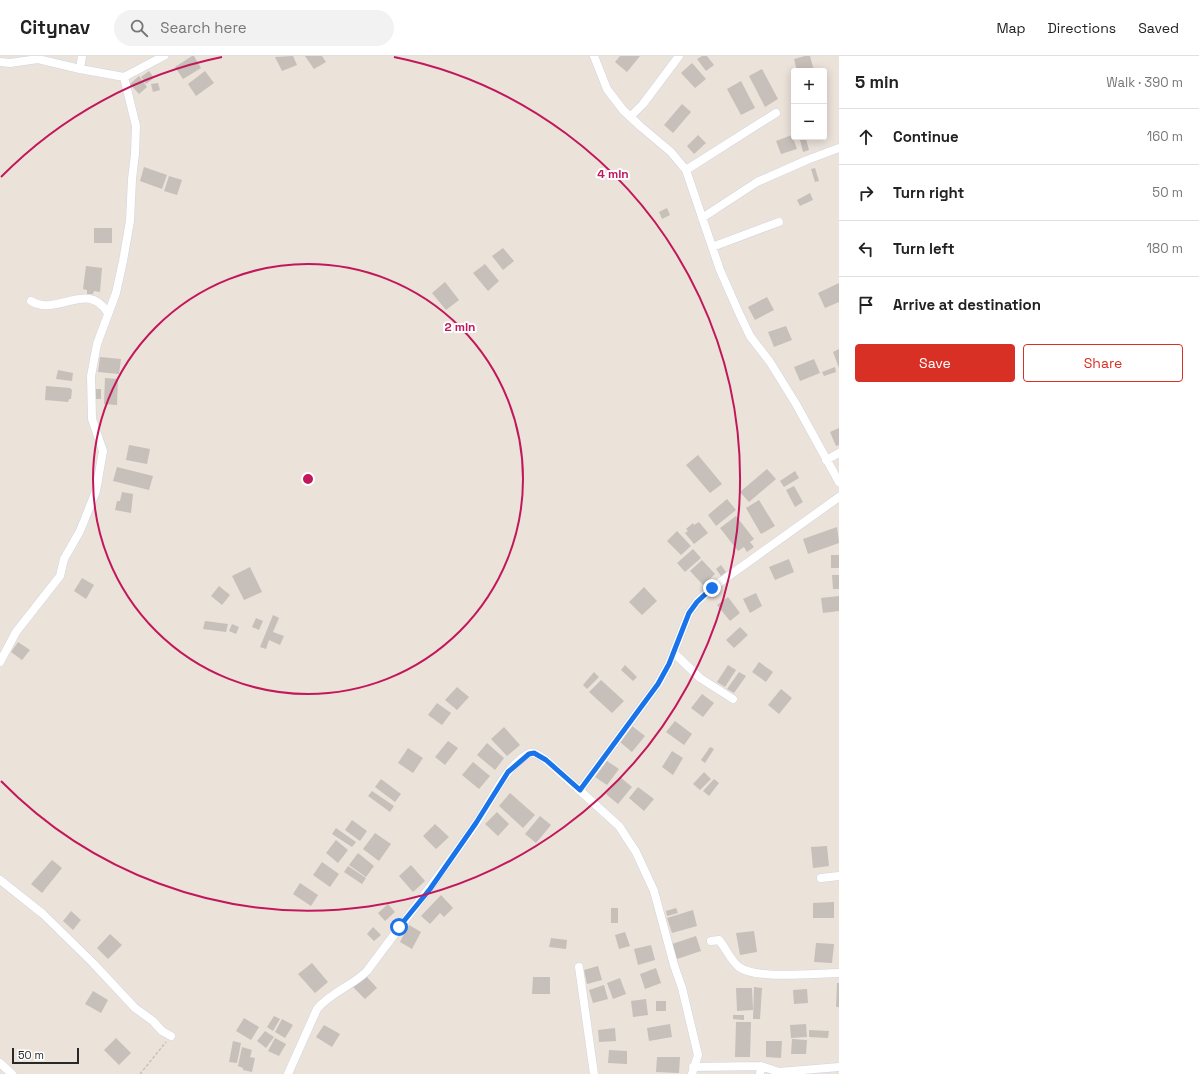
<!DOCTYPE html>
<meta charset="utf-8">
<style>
:root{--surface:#fff;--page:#f2f2f2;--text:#222;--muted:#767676;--line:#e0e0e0;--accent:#d93025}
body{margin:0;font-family:"Space Grotesk",sans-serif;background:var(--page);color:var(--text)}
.controls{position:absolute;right:12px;top:12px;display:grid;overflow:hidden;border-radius:4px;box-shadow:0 2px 10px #0003}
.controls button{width:36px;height:36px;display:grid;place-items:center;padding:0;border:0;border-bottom:1px solid var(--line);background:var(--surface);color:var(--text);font:20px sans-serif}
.scale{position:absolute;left:12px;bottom:10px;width:67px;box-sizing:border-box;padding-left:4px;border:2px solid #282828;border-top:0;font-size:11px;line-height:14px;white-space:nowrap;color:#282828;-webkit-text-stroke:3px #fff;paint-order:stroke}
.stop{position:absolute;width:12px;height:12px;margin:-9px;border:3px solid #1a73e8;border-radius:50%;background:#fff}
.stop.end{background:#1a73e8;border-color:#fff;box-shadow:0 1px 4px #0008}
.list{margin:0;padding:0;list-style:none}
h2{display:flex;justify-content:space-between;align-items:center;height:52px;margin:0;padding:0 16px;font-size:17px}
h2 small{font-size:13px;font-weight:400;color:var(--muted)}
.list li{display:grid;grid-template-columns:26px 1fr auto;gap:12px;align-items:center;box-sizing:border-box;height:56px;padding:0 16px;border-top:1px solid var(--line)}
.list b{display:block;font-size:15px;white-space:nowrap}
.list em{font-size:13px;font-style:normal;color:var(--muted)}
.actions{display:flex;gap:8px;padding:12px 16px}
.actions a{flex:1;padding:9px 0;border:1px solid var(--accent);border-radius:4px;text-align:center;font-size:14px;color:var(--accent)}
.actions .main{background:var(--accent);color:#fff}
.icon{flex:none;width:22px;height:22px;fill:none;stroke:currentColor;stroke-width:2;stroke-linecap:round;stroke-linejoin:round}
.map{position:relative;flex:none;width:839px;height:1018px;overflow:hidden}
header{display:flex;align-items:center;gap:24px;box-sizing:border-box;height:56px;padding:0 20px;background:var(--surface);border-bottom:1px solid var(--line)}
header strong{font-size:19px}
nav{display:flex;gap:22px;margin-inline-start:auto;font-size:14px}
.search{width:280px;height:36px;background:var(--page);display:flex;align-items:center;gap:10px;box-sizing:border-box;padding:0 14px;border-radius:22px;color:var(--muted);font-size:15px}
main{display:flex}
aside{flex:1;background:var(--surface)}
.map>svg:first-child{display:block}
</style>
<header>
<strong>Citynav</strong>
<div class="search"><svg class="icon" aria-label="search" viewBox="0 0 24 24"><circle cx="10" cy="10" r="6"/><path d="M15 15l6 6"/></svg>Search here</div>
<nav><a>Map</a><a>Directions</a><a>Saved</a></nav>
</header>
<main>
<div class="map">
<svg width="839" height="1018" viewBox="0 0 839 1018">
<rect width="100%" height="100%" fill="#ebe2da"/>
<path fill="#c6bfba" d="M 192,0 L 194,0 L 201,12 L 183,23 L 175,11 Z
M 293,0 L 297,9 L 282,15 L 275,1 Z
M 305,0 L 322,0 L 326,6 L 314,13 Z
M 620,0 L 640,0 L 627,16 L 615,6 Z
M 702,0 L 707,0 L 714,9 L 706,15 L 697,3 Z
M 805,0 L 810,0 L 814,15 L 797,15 L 794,3 Z
M 692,7 L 706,23 L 695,32 L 681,17 Z
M 762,13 L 778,43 L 765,51 L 749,20 Z
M 149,15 L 154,22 L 146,28 L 141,21 Z
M 205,15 L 214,27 L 196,40 L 188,28 Z
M 139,20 L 147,31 L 139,38 L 130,28 Z
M 741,25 L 755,52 L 741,59 L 727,33 Z
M 158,27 L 160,34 L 153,36 L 151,28 Z
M 682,48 L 691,56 L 673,77 L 664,69 Z
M 698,79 L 706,87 L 694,98 L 687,90 Z
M 792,79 L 797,93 L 781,98 L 776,85 Z
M 806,83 L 809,94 L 803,96 L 800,84 Z
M 144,111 L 167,119 L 162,133 L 140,125 Z
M 815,112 L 819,125 L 815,126 L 811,113 Z
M 169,120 L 182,124 L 177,139 L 164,135 Z
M 810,137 L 813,144 L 800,150 L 797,144 Z
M 667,152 L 670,159 L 662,163 L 659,156 Z
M 94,172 L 112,172 L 112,187 L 94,187 Z
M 503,192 L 514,205 L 503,214 L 492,200 Z
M 485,208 L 499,225 L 488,235 L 473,217 Z
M 86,210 L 102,212 L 100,236 L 94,235 L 93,238 L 87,238 L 87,234 L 83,233 Z
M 445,226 L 459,244 L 446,254 L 432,237 Z
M 839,227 L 839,246 L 825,252 L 818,237 Z
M 767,241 L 774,254 L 755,264 L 748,251 Z
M 786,270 L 792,284 L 774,291 L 768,276 Z
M 839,293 L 839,312 L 833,296 Z
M 100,301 L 121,303 L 119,318 L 98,316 Z
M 814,303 L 820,317 L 800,325 L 794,311 Z
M 835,311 L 836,316 L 824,320 L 822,316 Z
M 58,314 L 73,317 L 72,325 L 56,323 Z
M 105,322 L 118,323 L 117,349 L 104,348 Z
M 46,330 L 70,332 L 72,334 L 71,343 L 69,343 L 68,346 L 45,344 Z
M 94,333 L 101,333 L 101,343 L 94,343 Z
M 839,372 L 839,389 L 836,390 L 830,376 Z
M 129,389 L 150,393 L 147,408 L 126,404 Z
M 698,399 L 722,428 L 710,437 L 686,409 Z
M 117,411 L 153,420 L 149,434 L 113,425 Z
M 767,413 L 776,423 L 749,446 L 740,436 Z
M 795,415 L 799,422 L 784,431 L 780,425 Z
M 794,430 L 803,446 L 795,451 L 786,434 Z
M 122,436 L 133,438 L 131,457 L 115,454 L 117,445 L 120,445 Z
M 727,443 L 736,454 L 716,470 L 708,459 Z
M 759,444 L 775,470 L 761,478 L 746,452 Z
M 736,460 L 754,483 L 750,486 L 754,491 L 747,496 L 744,491 L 738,495 L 720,472 Z
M 699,466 L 708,477 L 694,488 L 685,477 L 688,475 L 686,473 L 693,467 L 694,469 Z
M 837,471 L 839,487 L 808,498 L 803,483 Z
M 677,475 L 691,490 L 681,499 L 667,485 Z
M 693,493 L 701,502 L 685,516 L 677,507 Z
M 831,499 L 839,499 L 839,512 L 831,512 Z
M 789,503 L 794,516 L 775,524 L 769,511 Z
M 702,504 L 715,518 L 703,529 L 690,515 Z
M 721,509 L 726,516 L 721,520 L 716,513 Z
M 250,511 L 262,536 L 244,544 L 232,520 Z
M 832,519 L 839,519 L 839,533 L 833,533 Z
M 82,522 L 94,529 L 86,543 L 74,535 Z
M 219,530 L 230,539 L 222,549 L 211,540 Z
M 644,531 L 657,545 L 642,559 L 629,546 Z
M 756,537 L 762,550 L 750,557 L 743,543 Z
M 839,540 L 839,555 L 823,557 L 821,542 Z
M 728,541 L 740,557 L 730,565 L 717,549 Z
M 273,559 L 279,562 L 273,576 L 284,580 L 280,589 L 269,584 L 266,593 L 260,591 Z
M 256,562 L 263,565 L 259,574 L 252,571 Z
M 205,565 L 228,568 L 226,576 L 203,573 Z
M 232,568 L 239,571 L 236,578 L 229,575 Z
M 740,571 L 748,579 L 734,592 L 726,584 Z
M 18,586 L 30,594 L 22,604 L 11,596 Z
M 759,606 L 773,616 L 766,626 L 752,616 Z
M 625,609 L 637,621 L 633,625 L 621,614 Z
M 728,609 L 736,614 L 725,631 L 717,626 Z
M 594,616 L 599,621 L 587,633 L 583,629 Z
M 739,616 L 746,620 L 734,637 L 727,633 Z
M 601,624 L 624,645 L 612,657 L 589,636 Z
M 457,631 L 469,641 L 457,654 L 445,644 Z
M 781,633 L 792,642 L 779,658 L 768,649 Z
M 702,638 L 714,647 L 703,661 L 691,652 Z
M 437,647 L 451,657 L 442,669 L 428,659 Z
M 675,665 L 692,678 L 684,689 L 666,676 Z
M 632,670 L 645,680 L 632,696 L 620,686 Z
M 504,671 L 520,689 L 507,700 L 491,683 Z
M 448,685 L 458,692 L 445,709 L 435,701 Z
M 487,687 L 504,702 L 495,714 L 477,699 Z
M 710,691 L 714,693 L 705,707 L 701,704 Z
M 408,692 L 423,702 L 413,717 L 398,707 Z
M 672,695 L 683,702 L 673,719 L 662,711 Z
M 607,705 L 619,713 L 607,729 L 595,721 Z
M 473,706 L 490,720 L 479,733 L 462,719 Z
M 704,716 L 711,723 L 700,734 L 693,728 Z
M 620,721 L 632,731 L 618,748 L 606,738 Z
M 381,723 L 401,738 L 395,746 L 375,731 Z
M 714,723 L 719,727 L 709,740 L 703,735 Z
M 638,731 L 654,743 L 644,755 L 629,742 Z
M 372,735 L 394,750 L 390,756 L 368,740 Z
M 510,737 L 535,759 L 523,772 L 499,750 Z
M 497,756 L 509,768 L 498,780 L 485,768 Z
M 540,760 L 551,769 L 536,787 L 525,778 Z
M 352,764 L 367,775 L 360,785 L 345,774 Z
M 435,768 L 449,781 L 436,793 L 423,780 Z
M 336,772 L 356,786 L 352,791 L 332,778 Z
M 375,777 L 391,788 L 379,805 L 363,793 Z
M 336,784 L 348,794 L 338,807 L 326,797 Z
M 827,790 L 829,810 L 813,812 L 811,791 Z
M 358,797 L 374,810 L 366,821 L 349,809 Z
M 52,804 L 62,812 L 42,837 L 31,828 Z
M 322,806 L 339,818 L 330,831 L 313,819 Z
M 411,809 L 425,825 L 413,836 L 399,820 Z
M 348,810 L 366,822 L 362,828 L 344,816 Z
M 300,827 L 318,839 L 311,850 L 293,838 Z
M 441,839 L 453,852 L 444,861 L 440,857 L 430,868 L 421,860 Z
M 834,846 L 834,862 L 813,862 L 813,847 Z
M 388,848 L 395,856 L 385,865 L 378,857 Z
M 611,852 L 618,852 L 618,867 L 611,867 Z
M 676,852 L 678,857 L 667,860 L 666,855 Z
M 693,854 L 697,870 L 672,877 L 667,862 Z
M 71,855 L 81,864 L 73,874 L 63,865 Z
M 409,869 L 421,876 L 412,893 L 400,886 Z
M 373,871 L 381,879 L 374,885 L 367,878 Z
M 754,875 L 757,896 L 740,899 L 736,877 Z
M 625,876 L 630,890 L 619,893 L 615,879 Z
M 110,878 L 122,889 L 108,903 L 97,892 Z
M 696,880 L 701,895 L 677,903 L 672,888 Z
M 551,882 L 567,884 L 566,893 L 549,891 Z
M 816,887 L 834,888 L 832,907 L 814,906 Z
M 651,889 L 655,904 L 638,909 L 634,893 Z
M 312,907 L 328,926 L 315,937 L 298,918 Z
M 598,910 L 602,924 L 587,928 L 584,914 Z
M 656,912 L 661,927 L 645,933 L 640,918 Z
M 366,920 L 377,932 L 365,943 L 353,931 Z
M 533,921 L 550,921 L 550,938 L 532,938 Z
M 620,922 L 626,938 L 613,943 L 607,927 Z
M 837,927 L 839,927 L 839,951 L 836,951 Z
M 604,929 L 608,943 L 593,947 L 589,934 Z
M 754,931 L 762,932 L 760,963 L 753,963 Z
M 736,932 L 752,932 L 753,954 L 737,955 Z
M 807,933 L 808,947 L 794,948 L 793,934 Z
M 93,935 L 108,944 L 101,957 L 85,948 Z
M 646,943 L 648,959 L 633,961 L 631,945 Z
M 656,945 L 666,945 L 666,955 L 656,955 Z
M 733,959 L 744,959 L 744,964 L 733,963 Z
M 274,960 L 280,963 L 273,975 L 267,971 Z
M 244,962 L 259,971 L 251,984 L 236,975 Z
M 282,963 L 293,969 L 285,982 L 275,976 Z
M 736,966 L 751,966 L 750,1001 L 735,1001 Z
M 670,968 L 672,981 L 649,985 L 647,972 Z
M 806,968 L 807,981 L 791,982 L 790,969 Z
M 324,969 L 340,978 L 332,991 L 316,981 Z
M 615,972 L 616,985 L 599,986 L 598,974 Z
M 809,974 L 829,975 L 828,982 L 809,981 Z
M 265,975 L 274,981 L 266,992 L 257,985 Z
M 116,982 L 131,997 L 119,1009 L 104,994 Z
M 275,982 L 286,988 L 279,1000 L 268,995 Z
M 792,983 L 807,984 L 806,998 L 791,998 Z
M 233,985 L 241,987 L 237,1007 L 229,1006 Z
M 766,985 L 782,985 L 781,1002 L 766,1001 Z
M 242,991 L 252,994 L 250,1001 L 255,1002 L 252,1016 L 243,1014 L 243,1012 L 238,1010 Z
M 609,994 L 627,995 L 627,1008 L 608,1007 Z
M 657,1001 L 680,1001 L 679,1017 L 656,1016 Z"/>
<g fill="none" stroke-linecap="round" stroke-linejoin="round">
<g stroke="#cfd5e1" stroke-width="9">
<path id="street" d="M 82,0 L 80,13 L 124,21
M 594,0 L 607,33 L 623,54 L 640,70 L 671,96 L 686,114 L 720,214 L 739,257 L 750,280 L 770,306 L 796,348 L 839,426
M 0,6 L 10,7 L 38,3 L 80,13
M 630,61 L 643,48 L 679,0
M 686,114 L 776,57
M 702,162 L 757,126 L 807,104 L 839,92
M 712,191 L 779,166
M 31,245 C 57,261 88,224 107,256
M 826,404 L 839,397
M 674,597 L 700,622 L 733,643
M 0,606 L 16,576 L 60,520 L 64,503 L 80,475 L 96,435 L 103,395 L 92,363 L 91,320 L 97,288 L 116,237 L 123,205 L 130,165 L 132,123 L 135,98 L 136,70 L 124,21 L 164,0
M 580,734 L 658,628 L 669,608 L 689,557 L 697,546 L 712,532 L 839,441
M 821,822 L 839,820
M 0,824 L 43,858 L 93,907 L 135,952 L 153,965 L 162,975 L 171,980
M 711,885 L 719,884 C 726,892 730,904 739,911 C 756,924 817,917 839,917
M 579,911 L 594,1018
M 0,1007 L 12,1018
M 693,1011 L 761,1010 L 779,1016 L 839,1011
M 288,1018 L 317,953 C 330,937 352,930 367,915 C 404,865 442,817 477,766 C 492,744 504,712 528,698 C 534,694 541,701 546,704 L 619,770 L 636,796 L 654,835 L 674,909 L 682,932 L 698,999 L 692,1018
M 760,1018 L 761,1010"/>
</g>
<path stroke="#c3c3c3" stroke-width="1.5" stroke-dasharray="3 2" stroke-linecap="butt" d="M 140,1018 L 166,986"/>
<use href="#street" stroke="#fff" stroke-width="8"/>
</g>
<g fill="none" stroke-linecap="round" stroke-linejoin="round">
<path stroke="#1a73e8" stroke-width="5" d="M 399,871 L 430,833 L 476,767 L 508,716 L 529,698 L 534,697 L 546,704 L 580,734 L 658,628 L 669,608 L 689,557 L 697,546 L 712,532"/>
</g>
<g fill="none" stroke="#c2185b" stroke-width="2">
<circle cx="308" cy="423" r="215"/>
<path d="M1 121A431 431 0 0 1 222 1M394 1A431 431 0 1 1 1 725"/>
</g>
<circle cx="308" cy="423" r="6" fill="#c2185b" stroke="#fff" stroke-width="2"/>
<g font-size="12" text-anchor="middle" font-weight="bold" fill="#c2185b" stroke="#fff" stroke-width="4" stroke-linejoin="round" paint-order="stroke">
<text x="613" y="122">4 min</text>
<text x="460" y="275">2 min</text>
</g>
</svg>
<div class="controls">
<button>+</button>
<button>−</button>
</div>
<div class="scale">50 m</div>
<div class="stop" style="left:399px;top:871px"></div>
<div class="stop end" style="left:712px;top:532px"></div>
</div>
<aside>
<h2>5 min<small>Walk · 390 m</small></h2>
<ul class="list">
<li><svg class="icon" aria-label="ahead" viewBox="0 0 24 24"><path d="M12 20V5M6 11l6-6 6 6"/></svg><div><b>Continue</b></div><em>160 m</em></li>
<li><svg class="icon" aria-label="right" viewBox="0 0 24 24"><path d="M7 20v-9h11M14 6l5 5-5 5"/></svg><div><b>Turn right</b></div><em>50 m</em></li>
<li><svg class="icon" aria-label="left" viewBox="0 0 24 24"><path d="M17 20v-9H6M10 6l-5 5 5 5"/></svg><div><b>Turn left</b></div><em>180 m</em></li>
<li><svg class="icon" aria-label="arrive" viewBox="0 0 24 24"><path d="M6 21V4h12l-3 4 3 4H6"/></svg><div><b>Arrive at destination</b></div></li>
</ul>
<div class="actions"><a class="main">Save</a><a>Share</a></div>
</aside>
</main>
